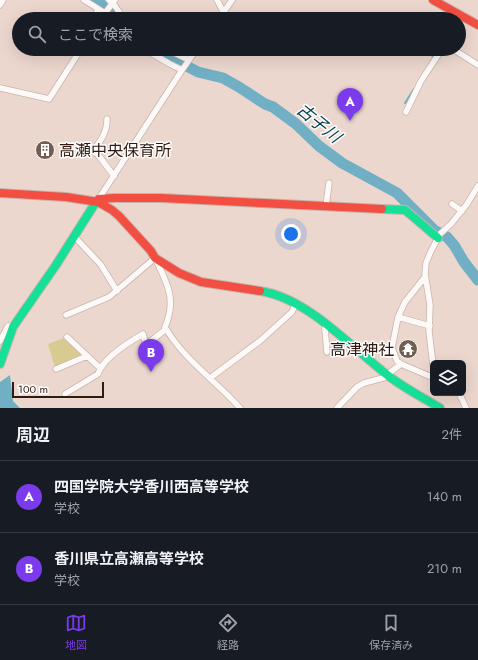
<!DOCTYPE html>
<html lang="ja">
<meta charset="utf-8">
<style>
:root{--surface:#171b24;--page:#242831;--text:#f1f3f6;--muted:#9ea1a6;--line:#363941;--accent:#7c3aed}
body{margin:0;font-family:Jost,"Noto Sans JP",sans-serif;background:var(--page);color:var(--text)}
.controls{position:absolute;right:12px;bottom:12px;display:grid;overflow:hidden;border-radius:6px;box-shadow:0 4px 16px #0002}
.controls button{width:36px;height:36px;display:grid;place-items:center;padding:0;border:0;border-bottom:1px solid var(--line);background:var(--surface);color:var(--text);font:20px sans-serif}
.scale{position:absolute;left:12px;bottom:10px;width:92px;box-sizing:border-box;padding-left:4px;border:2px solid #311b10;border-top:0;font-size:11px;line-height:14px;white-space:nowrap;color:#311b10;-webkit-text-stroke:3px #fdfdfd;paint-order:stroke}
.you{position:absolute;left:291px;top:234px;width:14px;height:14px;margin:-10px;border:3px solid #fff;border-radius:50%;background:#1a73e8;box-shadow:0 0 0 6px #1a73e833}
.badge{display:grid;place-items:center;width:26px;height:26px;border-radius:50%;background:var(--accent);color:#fff;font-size:13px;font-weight:700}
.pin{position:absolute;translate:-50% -33px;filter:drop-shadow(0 1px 2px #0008)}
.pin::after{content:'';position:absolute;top:21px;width:14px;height:12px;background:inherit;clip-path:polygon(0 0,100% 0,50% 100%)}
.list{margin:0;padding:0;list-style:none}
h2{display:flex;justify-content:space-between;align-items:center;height:52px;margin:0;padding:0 16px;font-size:17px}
h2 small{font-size:13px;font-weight:400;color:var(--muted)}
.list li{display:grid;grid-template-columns:26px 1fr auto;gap:12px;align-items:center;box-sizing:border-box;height:72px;padding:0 16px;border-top:1px solid var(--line)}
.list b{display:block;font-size:15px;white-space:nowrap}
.list p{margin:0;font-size:13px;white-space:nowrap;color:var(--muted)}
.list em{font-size:13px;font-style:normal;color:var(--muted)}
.icon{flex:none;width:22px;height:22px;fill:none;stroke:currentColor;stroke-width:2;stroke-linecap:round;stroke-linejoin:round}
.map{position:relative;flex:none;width:478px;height:408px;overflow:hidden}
.search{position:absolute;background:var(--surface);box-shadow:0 4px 16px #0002;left:12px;right:12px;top:12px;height:44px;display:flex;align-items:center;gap:10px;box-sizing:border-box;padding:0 14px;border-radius:22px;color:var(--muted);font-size:15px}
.sheet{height:196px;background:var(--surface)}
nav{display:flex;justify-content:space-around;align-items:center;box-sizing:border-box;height:56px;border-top:1px solid var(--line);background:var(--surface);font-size:11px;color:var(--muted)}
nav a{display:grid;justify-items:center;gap:2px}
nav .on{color:var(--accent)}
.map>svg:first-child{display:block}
</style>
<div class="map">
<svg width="478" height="408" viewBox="0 0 478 408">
<rect width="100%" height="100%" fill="#ecd7ce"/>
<path fill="#d8cb92" d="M 64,338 L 83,356 L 55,367 L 48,344 Z"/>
<path fill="#71afc5" d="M 10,375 L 13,401 L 20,408 L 0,408 L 0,382 Z"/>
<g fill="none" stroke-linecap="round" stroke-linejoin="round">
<path stroke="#71afc5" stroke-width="2" d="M 420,49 L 435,57
M 439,58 L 446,49
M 405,103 L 414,89"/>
<path stroke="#71afc5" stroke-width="11" d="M 95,0 L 114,14 L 118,19
M 154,49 L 198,72 L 223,78 L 239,87 L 265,104 L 273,107 L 296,124 L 319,146 L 342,163 L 397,193 L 434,230 L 447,237 L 454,245 L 464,262 L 478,280"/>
<g stroke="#c9b4ab" stroke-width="7">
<path id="street" d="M 84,0 L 105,13 L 110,19
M 109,0 L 115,6 L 124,19
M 217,0 L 224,13
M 0,5 L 3,0
M 105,13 L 115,0
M 94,19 L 98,9
M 219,19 L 232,0
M 144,49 L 170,64 L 182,70
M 166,49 L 189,60
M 453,49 L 478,65
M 0,88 L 49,99 L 81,49
M 406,112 L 421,81 L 442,49
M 107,119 C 107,133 101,140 93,151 L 99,156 L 114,176
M 98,200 L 182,70 L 197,49
M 452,204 L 462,211
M 326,206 L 329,183
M 74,236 L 101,265 L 117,291
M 66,315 L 109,297 L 155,258 C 167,283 177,299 165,327 C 183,359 216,381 240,408
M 398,317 L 430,326
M 326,325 L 325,329 L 327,352
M 67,337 L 100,368
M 0,341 L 8,326 L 13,327
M 401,364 L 397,361 L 392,348 L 398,317 L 405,302 L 425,277
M 433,365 L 429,331 L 430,305 L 425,274 L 426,263 L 431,251 L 440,234 L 451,224 L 467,204 L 478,186
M 56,369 L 87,356
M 210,378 L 261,340 L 292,312 L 296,303
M 459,393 L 466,408
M 65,394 L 98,374 C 103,358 129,342 143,334 L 146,345 L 166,329
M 337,408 L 357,387 L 364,383 L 383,378 L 401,364 L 429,376 L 433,375"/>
</g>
<g stroke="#c9b4ab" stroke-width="10">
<path id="fast" d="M 382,209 L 405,210 L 438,238
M 260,291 C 307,298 349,345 386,374 C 402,387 422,397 440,408
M 0,364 L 13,327 L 56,265 L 94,205"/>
</g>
<g stroke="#c9b4ab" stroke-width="10">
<path id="jam" d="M 433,0 L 478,25
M 0,193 L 66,197 L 98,202 L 112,210 L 119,216 L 151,251 L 155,258 L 179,273 L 201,282 L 260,291
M 99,199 L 114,198 L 161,198 L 382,209"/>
</g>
<use href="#street" stroke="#fcf9f8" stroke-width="5.5"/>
<use href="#fast" stroke="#16e098" stroke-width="8"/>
<use href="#jam" stroke="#f24e42" stroke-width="8"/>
</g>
<defs>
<g id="building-disc" transform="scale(1)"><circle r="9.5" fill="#725d52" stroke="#fdfdfd"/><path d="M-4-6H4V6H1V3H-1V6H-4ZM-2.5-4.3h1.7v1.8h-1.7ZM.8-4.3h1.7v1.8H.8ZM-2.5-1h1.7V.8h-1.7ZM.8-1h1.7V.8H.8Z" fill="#fff"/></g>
<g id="temple-disc" transform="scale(1)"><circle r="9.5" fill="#725d52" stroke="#fdfdfd"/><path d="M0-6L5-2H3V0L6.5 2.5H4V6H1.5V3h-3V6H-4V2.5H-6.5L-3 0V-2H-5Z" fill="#fff"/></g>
</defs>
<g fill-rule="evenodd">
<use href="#building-disc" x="45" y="150"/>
<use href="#temple-disc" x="408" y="349"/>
</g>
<g text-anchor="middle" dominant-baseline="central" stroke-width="3" stroke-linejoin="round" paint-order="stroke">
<g font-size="16" fill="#311b10" stroke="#fdfdfd" text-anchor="start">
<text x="59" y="150">高瀬中央保育所</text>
<text x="394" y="349" text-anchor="end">高津神社</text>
</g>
<g font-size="17" font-style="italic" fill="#003c4e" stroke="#fdfdfd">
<text transform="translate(319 123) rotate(39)">古子川</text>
</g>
</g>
</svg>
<div class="controls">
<button><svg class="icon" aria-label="layers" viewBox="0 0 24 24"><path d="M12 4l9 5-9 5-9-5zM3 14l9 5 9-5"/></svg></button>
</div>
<div class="scale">100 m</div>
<div class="you"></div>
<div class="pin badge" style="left:350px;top:121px">A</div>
<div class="pin badge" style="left:151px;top:372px">B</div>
<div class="search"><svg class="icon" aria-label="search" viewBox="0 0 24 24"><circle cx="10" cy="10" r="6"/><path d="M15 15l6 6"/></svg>ここで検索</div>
</div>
<section class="sheet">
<h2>周辺<small>2件</small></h2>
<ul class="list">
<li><span class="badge">A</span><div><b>四国学院大学香川西高等学校</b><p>学校</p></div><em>140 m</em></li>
<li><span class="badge">B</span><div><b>香川県立高瀬高等学校</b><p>学校</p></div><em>210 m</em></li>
</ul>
</section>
<nav>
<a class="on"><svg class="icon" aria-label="map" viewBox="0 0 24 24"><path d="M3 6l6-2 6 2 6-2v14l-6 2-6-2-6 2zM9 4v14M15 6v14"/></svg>地図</a>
<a><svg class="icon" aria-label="directions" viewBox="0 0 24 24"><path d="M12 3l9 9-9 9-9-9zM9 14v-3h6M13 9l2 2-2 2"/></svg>経路</a>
<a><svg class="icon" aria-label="saved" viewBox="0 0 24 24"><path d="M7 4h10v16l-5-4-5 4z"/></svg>保存済み</a>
</nav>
